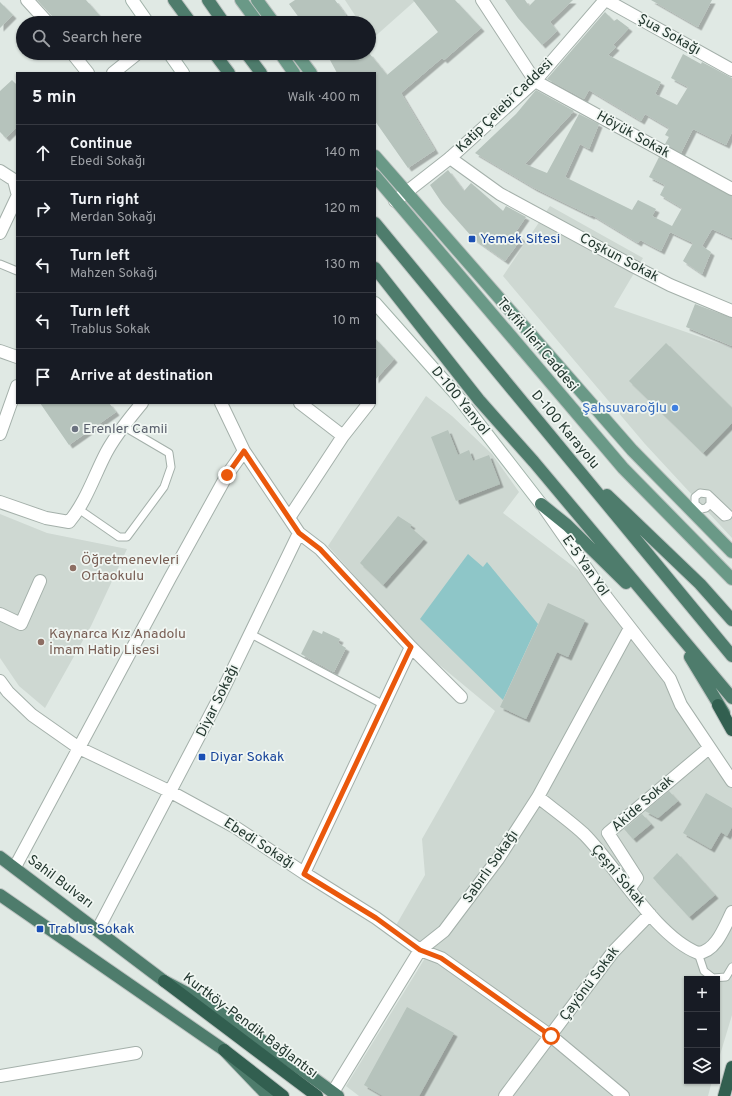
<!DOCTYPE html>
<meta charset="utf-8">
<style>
:root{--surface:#171b24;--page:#242831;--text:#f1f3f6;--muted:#9ea1a6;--line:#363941}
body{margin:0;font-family:Overpass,sans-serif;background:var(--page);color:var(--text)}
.controls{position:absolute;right:12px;bottom:12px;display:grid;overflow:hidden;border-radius:0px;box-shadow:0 1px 3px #0004}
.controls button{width:36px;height:36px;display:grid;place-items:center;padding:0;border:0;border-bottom:1px solid var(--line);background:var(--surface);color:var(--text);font:20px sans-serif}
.stop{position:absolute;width:12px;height:12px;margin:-9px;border:3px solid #ea580c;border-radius:50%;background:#fff}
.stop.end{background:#ea580c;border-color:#fff;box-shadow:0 1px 4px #0008}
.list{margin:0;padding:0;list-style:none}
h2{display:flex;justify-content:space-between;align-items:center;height:52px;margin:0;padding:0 16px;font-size:17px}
h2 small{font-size:13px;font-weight:400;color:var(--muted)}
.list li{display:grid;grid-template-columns:26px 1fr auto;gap:12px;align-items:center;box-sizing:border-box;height:56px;padding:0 16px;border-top:1px solid var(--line)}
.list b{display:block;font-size:15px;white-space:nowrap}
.list p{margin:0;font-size:13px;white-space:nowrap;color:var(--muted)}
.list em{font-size:13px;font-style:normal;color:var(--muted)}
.icon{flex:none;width:22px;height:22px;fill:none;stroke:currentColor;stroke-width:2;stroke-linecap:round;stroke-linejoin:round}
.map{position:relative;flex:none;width:732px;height:1096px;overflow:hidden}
.search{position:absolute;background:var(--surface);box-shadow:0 1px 3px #0004;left:16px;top:16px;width:360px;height:44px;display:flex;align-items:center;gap:10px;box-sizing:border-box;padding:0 14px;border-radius:22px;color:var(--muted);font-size:15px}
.panel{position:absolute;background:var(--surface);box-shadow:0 1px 3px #0004;left:16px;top:72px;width:360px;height:332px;border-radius:0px}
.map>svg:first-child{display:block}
</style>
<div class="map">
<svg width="732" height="1096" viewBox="0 0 732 1096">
<defs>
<filter id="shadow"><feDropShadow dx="3.5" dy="3.5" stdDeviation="0" flood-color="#0004"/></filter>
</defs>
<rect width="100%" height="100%" fill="#e0e9e4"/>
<path fill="#ced8d2" d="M 345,0 L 416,0 L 371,40 L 369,36 L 369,23 L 360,23 Z
M 550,206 L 643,258 L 614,307 L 732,348 L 732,538 L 645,444 L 503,276 Z
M 426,396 L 452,416 L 492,454 L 519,492 L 503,513 L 616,599 L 732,770 L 732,1015 L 717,1065 L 717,979 L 687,979 L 687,1081 L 712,1081 L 708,1096 L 359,1096 L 346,1086 L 430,950 L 395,927 L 425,875 L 422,839 L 495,711 L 419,648 L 328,546 Z
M 0,514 L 47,533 L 127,549 L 91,626 L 45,708 L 19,686 L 0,658 Z"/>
<path fill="#8ec6c8" d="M 468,554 L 483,567 L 487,562 L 538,624 L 503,700 L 420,619 Z"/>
<path fill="#b6c3bc" filter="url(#shadow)" d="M 37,0 L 86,0 L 106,23 L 55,23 L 54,18 Z
M 295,0 L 335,0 L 346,15 L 333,23 L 303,23 L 289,4 Z
M 413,0 L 455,0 L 481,28 L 444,60 L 442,58 L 401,93 L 435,150 L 408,168 L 375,121 L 375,73 L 337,73 L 330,60 L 342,53 L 369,53 L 387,75 L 438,32 Z
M 505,0 L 525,0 L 529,6 L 535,0 L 573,0 L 550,22 L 557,31 L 542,45 L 518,18 Z
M 651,0 L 712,0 L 698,27 Z
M 0,2 L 13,15 L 0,28 Z
M 605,12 L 614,21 L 617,19 L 629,28 L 613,45 L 616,47 L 608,55 L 661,82 L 655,94 L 677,105 L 688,87 L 671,78 L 683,54 L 701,64 L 702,62 L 732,78 L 732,132 L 726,145 L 693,129 L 681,153 L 665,144 L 669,137 L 665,135 L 669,128 L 645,114 L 641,121 L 589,90 L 584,99 L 547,79 Z
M 12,80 L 17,85 L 17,127 L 6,138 L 0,132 L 0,91 Z
M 536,90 L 574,111 L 525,164 L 547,173 L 579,114 L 599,124 L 589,149 L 580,144 L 565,177 L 632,210 L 638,200 L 656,209 L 652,216 L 672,226 L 682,208 L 660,195 L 665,185 L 649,177 L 659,157 L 732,196 L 732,238 L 712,229 L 702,246 L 711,252 L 702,274 L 683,261 L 693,243 L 670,232 L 661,251 L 640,240 L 638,243 L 592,215 L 591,216 L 534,188 L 475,153 L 516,114 Z
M 448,170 L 464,191 L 471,183 L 503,211 L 506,206 L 526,217 L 515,233 L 522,238 L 505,261 L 474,239 L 442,203 L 430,185 Z
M 695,304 L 732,318 L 732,346 L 686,327 Z
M 375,338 L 394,359 L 375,380 Z
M 666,343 L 732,408 L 732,423 L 703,453 L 629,381 Z
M 40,403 L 109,403 L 116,412 L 69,445 Z
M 448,430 L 458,455 L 469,450 L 473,461 L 489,455 L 500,484 L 456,501 L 431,437 Z
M 398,516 L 412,525 L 410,527 L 424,539 L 383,585 L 360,563 Z
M 548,603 L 585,620 L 568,657 L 557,652 L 526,719 L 500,707 Z
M 313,630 L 322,634 L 323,631 L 340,639 L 338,643 L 346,648 L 334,672 L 301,654 Z
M 669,791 L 678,801 L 658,818 L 645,811 Z
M 706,793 L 732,808 L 732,827 L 727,836 L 721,832 L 711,849 L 683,833 Z
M 642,814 L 651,824 L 633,839 L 624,829 Z
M 677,853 L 715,895 L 689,917 L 653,878 Z
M 407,1007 L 454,1033 L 419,1096 L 383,1096 L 364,1085 Z"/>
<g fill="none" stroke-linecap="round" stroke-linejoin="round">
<g stroke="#a4b0aa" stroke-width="9">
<path id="service" d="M 0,264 L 17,271
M 710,496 L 710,504 L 706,508 L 701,509 L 695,504 L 695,497 L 700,493 L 708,494 L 729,514 L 728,516 L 724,517 L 710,504
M 80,510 L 119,537 L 127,537 L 164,487 L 171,467 L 169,453 L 123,426
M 251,634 L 384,705
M 698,953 L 704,971 L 713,978 L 726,977 L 732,967"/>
</g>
<g stroke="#a4b0aa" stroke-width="14">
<path id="minor" d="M 27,0 L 48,23
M 482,0 L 535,81 L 732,189
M 606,0 L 732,70
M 72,53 L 88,73
M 113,73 L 138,53
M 450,158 L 500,194 L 633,266 L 670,285 L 732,311
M 0,171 L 14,180 L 17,192
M 0,233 L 17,197
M 0,351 L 17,357
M 221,403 L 244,451 L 299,533 L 320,549 L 411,647 L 461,697
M 300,403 L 343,436
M 0,434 L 17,386
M 0,502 L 46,518 L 69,522 C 86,502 94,476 106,453 C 116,434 129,419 142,403
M 545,509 L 607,598 L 670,679 L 681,705 L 732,781
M 289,518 L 343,436 L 369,403
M 0,614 L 21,624 L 40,581
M 0,681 L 8,692 L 32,715 L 79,748 L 171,792 L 235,827 L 304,873 L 376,918 L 420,950 L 441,958 L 551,1036 L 623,1096
M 538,797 C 553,809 570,821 584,834 C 617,867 655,936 698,953 C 716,952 725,926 732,912
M 15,867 L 170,578 L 227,475 L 244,451
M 304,873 L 411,647
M 630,888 L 637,878 L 608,833 L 709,748
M 98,929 L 218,700 L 299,533
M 0,1076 L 136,1053
M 333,1092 L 420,950 L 444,931 L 498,859 L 538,797 L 630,628
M 505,1096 L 613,952 L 650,914"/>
</g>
<g stroke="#a4b0aa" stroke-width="14">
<path id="tertiary" d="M 395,201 L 450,158 L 535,81 L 605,0"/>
</g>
<g stroke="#a1b3aa" stroke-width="14">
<path id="secondary" d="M 132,0 L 148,23
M 169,53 L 183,73
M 375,303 L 455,393 L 541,504"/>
</g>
<g stroke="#bdc3c1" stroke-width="14">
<path id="primary" d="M 241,0 L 258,23
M 257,0 L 274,23
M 280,53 L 294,73
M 296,53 L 311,73
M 375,156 L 632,450 L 732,552
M 375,176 L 623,468 L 732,579"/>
</g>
<g stroke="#bdc3c1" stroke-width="14">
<path id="trunk" d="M 174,0 L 191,23
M 208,0 L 224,23
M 214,53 L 229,73
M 246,53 L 261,73
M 375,223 L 732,656
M 375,268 L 479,400 L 534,462 L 732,698
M 607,495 L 700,584 L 732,620
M 541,504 L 567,525 L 626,583
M 690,657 L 724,713
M 0,857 L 164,981 L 221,1011 L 338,1096
M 0,895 L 224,1050 L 268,1096"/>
</g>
<g stroke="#bdc3c1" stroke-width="14">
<path id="motorway" d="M 718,705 L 732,730
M 164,981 L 317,1096
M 224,1050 L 283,1096
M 724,1096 L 732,1067"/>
</g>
<use href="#service" stroke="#fff" stroke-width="7"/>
<use href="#minor" stroke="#fff" stroke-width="12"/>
<use href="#tertiary" stroke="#fff" stroke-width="12"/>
<use href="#secondary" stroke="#fff" stroke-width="12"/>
<use href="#primary" stroke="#6a9987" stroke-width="12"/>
<use href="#trunk" stroke="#4e7c6c" stroke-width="12"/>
<use href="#motorway" stroke="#325f50" stroke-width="12"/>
</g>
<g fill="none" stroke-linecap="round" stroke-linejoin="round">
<path stroke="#ea580c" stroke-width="5" d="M 227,475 L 244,451 L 299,533 L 320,549 L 411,647 L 304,874 L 376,918 L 420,950 L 441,958 L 551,1036"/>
</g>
<g fill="#1a4fb4" stroke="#f0f6f2" stroke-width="1.5">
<rect x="468" y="235" width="8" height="8" rx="2"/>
<rect x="198" y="753" width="8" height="8" rx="2"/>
<rect x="36" y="925" width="8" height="8" rx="2"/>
</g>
<circle fill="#3f7fe0" stroke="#f0f6f2" stroke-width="1.5" cx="675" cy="408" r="4"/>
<circle fill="#6b7280" stroke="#f0f6f2" stroke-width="1.5" cx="75" cy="429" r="4"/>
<g fill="#8d6e63" stroke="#f0f6f2" stroke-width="1.5">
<circle cx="73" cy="568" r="4"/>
<circle cx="41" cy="642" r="4"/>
</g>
<g text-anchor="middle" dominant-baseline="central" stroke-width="3.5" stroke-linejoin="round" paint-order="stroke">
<g font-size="14" fill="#23372f" stroke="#f0f6f2">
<text transform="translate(669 35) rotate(29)">Şua Sokağı</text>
<text transform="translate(505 106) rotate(-44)">Katip Çelebi Caddesi</text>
<text transform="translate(633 135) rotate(29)">Höyük Sokak</text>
<text transform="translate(619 258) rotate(28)">Coşkun Sokak</text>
<text transform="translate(537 345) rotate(50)">Tevfik İleri Caddesi</text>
<text transform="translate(460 401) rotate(51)">D-100 Yanyol</text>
<text transform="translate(565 430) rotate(50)">D-100 Karayolu</text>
<text transform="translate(585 566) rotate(55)">E-5 Yan Yol</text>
<text transform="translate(218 701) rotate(-64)">Diyar Sokağı</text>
<text transform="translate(643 804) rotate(-41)">Akide Sokak</text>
<text transform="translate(259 844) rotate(33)">Ebedi Sokağı</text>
<text transform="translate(491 867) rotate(-55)">Sabırlı Sokağı</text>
<text transform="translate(618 876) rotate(50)">Çeşni Sokak</text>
<text transform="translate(60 882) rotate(37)">Sahil Bulvarı</text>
<text transform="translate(590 984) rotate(-53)">Çayönü Sokak</text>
<text transform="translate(250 1026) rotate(37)">Kurtköy-Pendik Bağlantısı</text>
</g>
<g font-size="14" fill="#164399" stroke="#f0f6f2" text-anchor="start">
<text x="480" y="239">Yemek Sitesi</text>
<text x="210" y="757">Diyar Sokak</text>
<text x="48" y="929">Trablus Sokak</text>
</g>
<g font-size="14" fill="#366cbe" stroke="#f0f6f2" text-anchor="end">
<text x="667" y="408">Şahsuvaroğlu</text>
</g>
<g font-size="14" fill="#5b616d" stroke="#f0f6f2" text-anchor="start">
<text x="83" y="429">Erenler Camii</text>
</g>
<g font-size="14" fill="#785e54" stroke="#f0f6f2" text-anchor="start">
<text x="81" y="560">Öğretmenevleri<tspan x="81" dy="16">Ortaokulu</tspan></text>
<text x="49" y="634">Kaynarca Kız Anadolu<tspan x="49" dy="16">İmam Hatip Lisesi</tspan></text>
</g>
</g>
</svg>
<div class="controls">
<button>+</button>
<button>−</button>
<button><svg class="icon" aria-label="layers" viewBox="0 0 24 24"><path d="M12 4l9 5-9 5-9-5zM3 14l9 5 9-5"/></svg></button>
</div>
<div class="stop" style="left:551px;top:1036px"></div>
<div class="stop end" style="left:227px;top:475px"></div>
<div class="search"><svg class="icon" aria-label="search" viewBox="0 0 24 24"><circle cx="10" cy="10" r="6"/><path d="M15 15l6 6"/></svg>Search here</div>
<section class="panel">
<h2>5 min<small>Walk · 400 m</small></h2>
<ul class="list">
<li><svg class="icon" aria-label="ahead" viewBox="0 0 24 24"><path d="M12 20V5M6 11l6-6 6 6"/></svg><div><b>Continue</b><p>Ebedi Sokağı</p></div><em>140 m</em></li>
<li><svg class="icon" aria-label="right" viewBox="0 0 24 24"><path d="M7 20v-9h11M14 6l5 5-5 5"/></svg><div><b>Turn right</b><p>Merdan Sokağı</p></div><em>120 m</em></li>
<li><svg class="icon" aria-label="left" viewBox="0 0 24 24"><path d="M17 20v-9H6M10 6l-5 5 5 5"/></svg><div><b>Turn left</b><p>Mahzen Sokağı</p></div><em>130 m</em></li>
<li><svg class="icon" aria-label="left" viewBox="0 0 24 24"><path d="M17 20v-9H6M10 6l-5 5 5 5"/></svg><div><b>Turn left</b><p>Trablus Sokak</p></div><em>10 m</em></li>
<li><svg class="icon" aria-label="arrive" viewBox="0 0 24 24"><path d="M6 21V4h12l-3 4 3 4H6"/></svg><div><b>Arrive at destination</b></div></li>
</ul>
</section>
</div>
